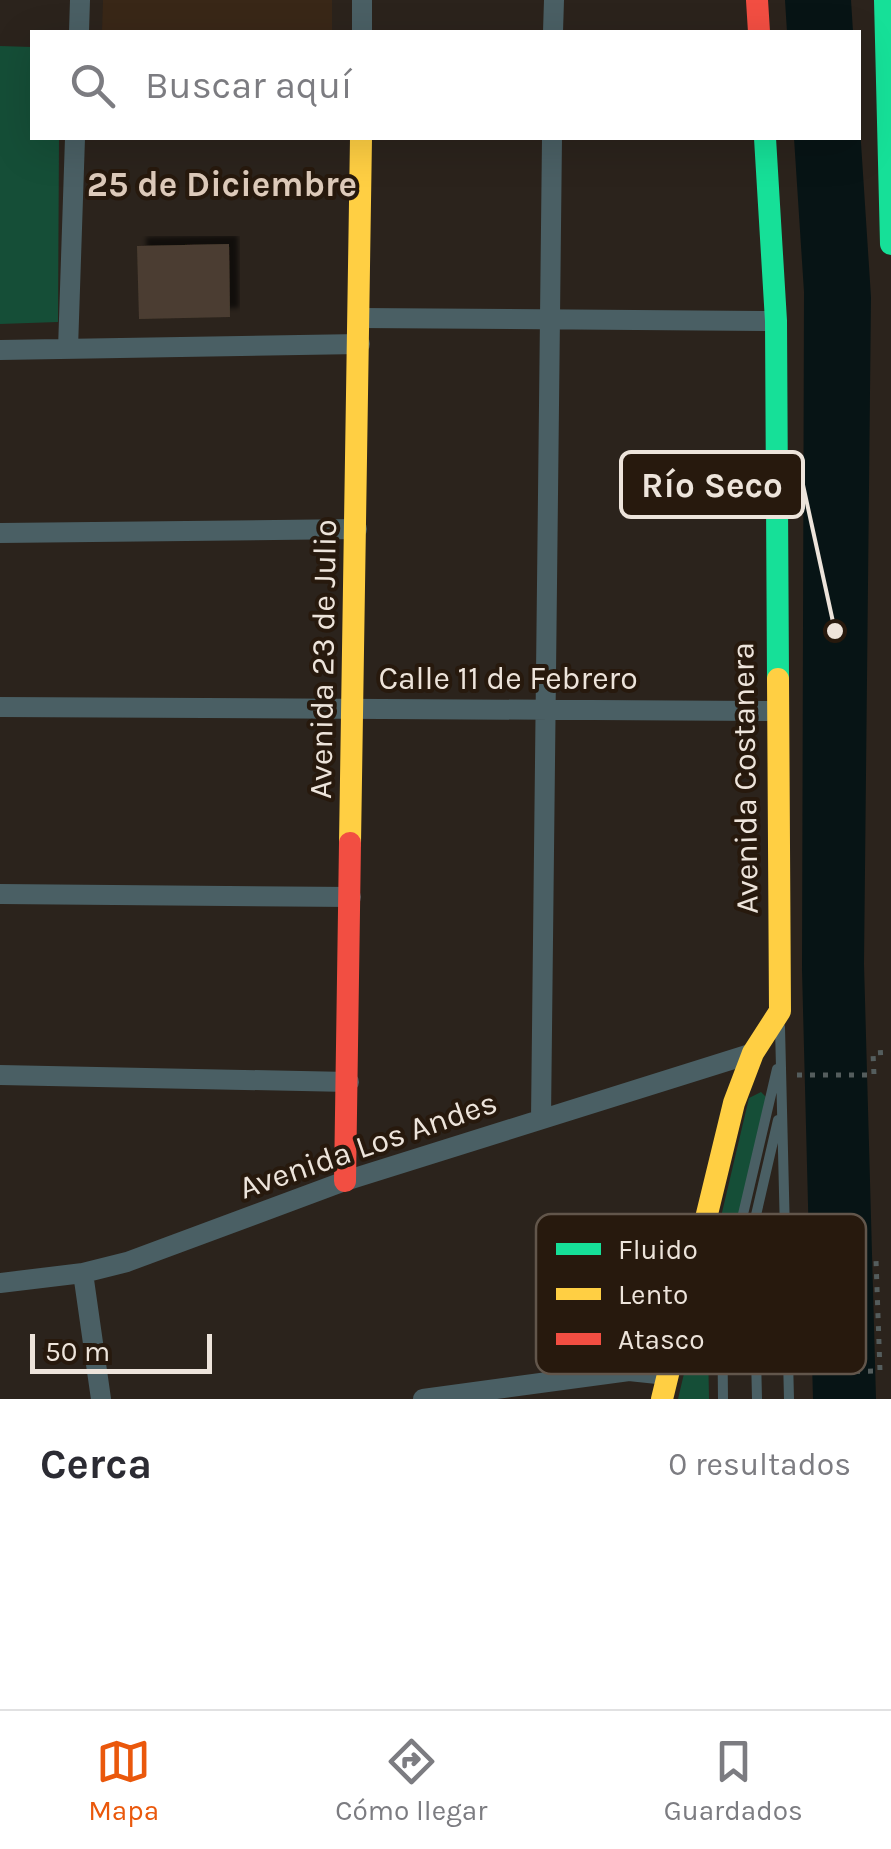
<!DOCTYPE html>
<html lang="es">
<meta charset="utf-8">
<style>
:root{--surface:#fff;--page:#f7f7f7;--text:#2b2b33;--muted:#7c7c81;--line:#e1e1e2;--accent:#ea580c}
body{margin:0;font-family:Karla,sans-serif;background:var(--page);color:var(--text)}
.scale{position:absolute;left:30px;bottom:25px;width:182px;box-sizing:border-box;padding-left:10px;border:5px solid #ede4db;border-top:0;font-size:28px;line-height:35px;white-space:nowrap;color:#ede4db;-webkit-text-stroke:8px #27190d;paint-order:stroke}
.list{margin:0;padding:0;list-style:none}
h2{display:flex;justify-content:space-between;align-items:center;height:130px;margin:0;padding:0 40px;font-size:42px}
h2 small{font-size:32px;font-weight:400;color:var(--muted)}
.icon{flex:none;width:55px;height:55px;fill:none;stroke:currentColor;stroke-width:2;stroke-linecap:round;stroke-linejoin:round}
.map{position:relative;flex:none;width:891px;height:1399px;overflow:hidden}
.search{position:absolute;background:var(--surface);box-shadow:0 10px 40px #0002;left:30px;right:30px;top:30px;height:110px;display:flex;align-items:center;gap:25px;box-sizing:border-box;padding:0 35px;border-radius:0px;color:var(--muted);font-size:38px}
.sheet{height:310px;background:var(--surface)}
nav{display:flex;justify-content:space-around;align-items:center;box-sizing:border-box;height:140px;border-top:2px solid var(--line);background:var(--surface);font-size:28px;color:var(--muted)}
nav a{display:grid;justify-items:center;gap:5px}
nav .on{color:var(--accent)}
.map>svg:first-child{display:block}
</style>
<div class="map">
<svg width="891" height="1399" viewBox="0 0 891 1399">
<defs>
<filter id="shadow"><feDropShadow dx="9" dy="-9" stdDeviation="2.5" flood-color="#0009"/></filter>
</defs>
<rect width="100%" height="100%" fill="#2b231c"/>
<path fill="#392717" d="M 103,0 L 332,0 L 332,32 L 102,32 Z"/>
<path fill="#154e37" d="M 0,46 L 32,47 L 32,138 L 59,138 L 58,322 L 0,324 Z
M 761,1092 L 766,1097 L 718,1330 L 708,1346 L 709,1399 L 678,1399 L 749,1098 Z"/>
<path fill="#071415" d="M 785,0 L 851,0 L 853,32 L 787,32 Z
M 859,112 L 871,297 L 864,964 L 876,1399 L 813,1399 L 802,970 L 804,292 L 794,138 L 858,138 Z"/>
<path fill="#4b3e31" filter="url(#shadow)" d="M 229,244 L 230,317 L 139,319 L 137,246 Z"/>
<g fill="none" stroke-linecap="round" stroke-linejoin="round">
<path stroke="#545d5d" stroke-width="5" stroke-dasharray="5 8" stroke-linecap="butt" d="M 797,1075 L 874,1075 L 873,1053 L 891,1052
M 803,1372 L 880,1371 L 876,1260"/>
<path stroke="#4a5f64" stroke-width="10" d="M 780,1027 L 789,1399
M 723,1399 L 722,1304 L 777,1069
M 757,1399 L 753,1228 L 778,1120"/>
<path stroke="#4a5f64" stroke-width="20" d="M 79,32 L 80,0
M 362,32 L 362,0
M 553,32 L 554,0
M 360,318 L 776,321
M 68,349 L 75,138
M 0,350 L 360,344
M 0,533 L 357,529
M 0,707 L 776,711
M 0,894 L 351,897
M 0,1075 L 349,1082
M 541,1119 L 552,138
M 83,1273 L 101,1399
M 0,1283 L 83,1273 L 127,1262 L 345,1181 L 753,1053
M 423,1399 L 629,1371 L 667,1375"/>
<path stroke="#16e098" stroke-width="22" d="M 885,0 L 891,244
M 765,138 L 776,321 L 778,679"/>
<path stroke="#ffcf43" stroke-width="22" d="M 350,843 L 361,138
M 662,1399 L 734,1103 L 753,1053 L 780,1011 L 778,679"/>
<path stroke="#f24e42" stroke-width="22" d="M 757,0 L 759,32
M 345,1181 L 350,843"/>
</g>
<g text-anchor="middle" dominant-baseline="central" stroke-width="8" stroke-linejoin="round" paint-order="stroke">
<g font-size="32" fill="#ede4db" stroke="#27190d">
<text transform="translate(323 659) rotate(-89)">Avenida 23 de Julio</text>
<text x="508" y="678">Calle 11 de Febrero</text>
<text transform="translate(745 778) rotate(-91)">Avenida Costanera</text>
<text transform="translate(368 1145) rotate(-19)">Avenida Los Andes</text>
</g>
<g font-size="35" font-weight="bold" fill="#ddcaba" stroke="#27190d">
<text x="222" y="184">25 de Diciembre</text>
</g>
</g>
<rect x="536" y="1214" width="330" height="160" rx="15" fill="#27190d" stroke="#62564b" stroke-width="2.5"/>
<rect x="556" y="1243" width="45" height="12" fill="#16e098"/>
<rect x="556" y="1288" width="45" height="12" fill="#ffcf43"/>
<rect x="556" y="1333" width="45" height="12" fill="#f24e42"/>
<g font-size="28" fill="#ede4db">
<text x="618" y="1259">Fluido</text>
<text x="618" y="1304">Lento</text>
<text x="618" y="1349">Atasco</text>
</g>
<path fill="none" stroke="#ede4db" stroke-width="4" d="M835 631L803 485"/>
<circle fill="#ede4db" stroke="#27190d" stroke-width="4" cx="835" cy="631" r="10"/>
<rect fill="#27190d" stroke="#ede4db" stroke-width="4" x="621" y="452" width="182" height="65" rx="10"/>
<g font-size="35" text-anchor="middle" font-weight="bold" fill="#ede4db">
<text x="712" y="497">Río Seco</text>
</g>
</svg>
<div class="scale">50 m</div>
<div class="search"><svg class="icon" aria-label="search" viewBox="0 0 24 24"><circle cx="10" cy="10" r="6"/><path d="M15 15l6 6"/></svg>Buscar aquí</div>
</div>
<section class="sheet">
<h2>Cerca<small>0 resultados</small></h2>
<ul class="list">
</ul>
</section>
<nav>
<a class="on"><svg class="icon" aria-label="map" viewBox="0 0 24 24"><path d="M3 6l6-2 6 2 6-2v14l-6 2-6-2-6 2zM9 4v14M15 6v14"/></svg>Mapa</a>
<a><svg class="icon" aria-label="directions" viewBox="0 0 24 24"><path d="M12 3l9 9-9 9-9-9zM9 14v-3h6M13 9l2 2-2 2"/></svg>Cómo llegar</a>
<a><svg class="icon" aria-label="saved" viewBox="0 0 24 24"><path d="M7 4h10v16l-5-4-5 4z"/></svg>Guardados</a>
</nav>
